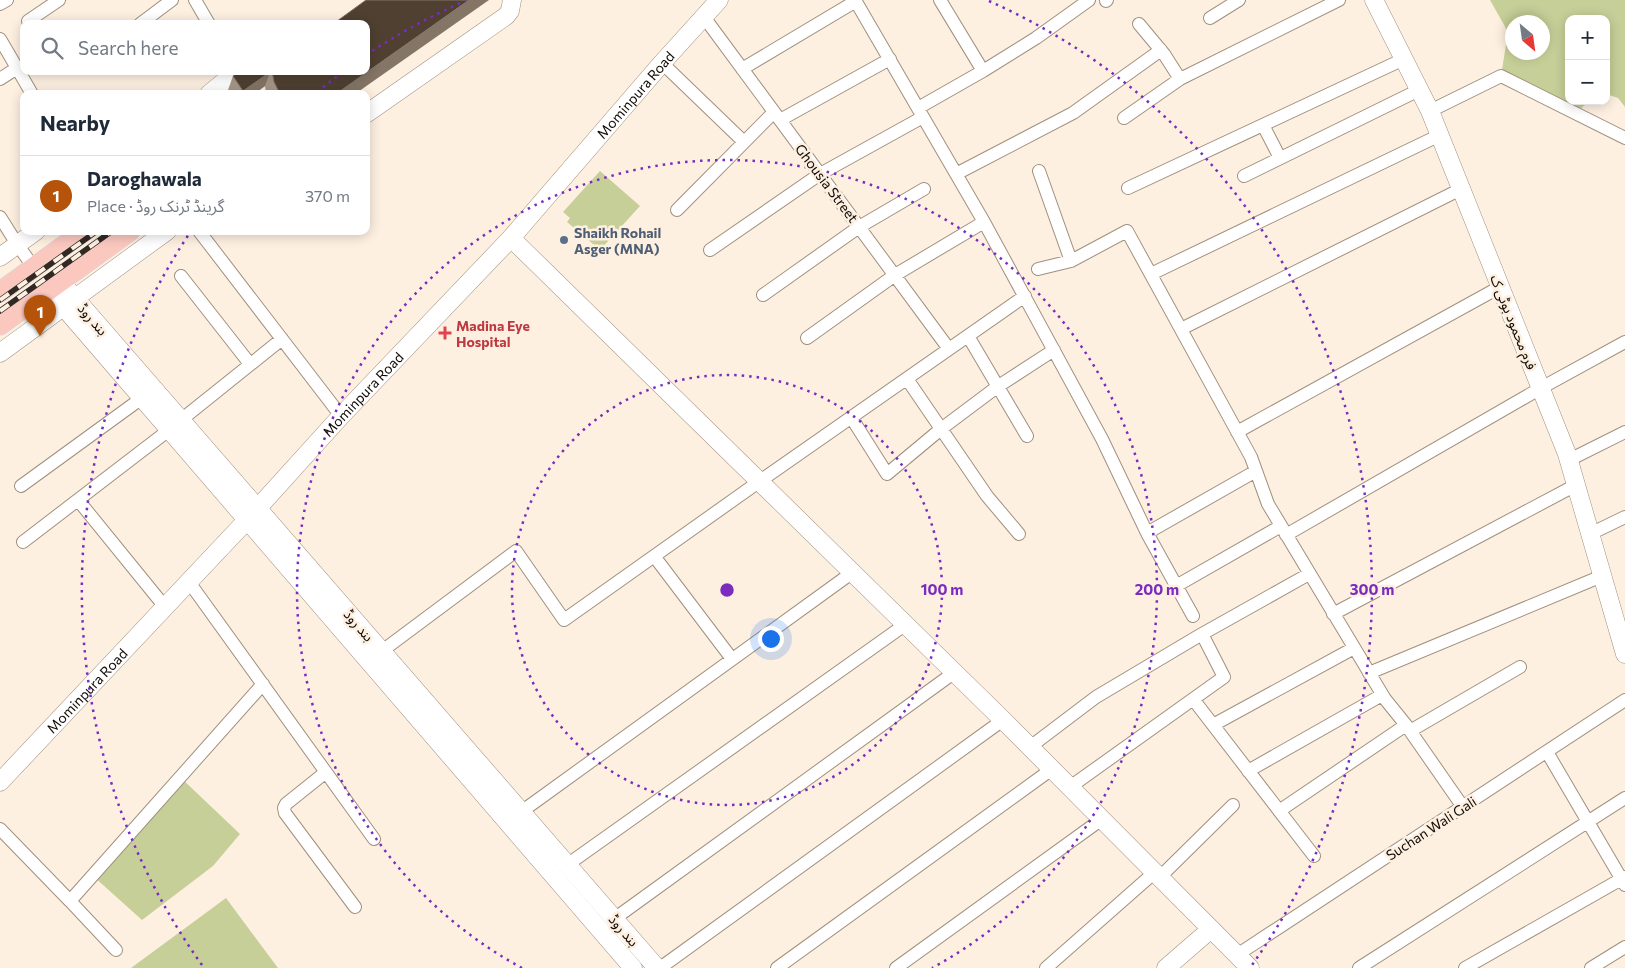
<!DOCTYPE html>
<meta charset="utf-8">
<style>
:root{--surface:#fff;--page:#f6f6f7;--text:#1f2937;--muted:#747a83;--line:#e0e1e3;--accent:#b45309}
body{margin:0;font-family:Commissioner,"Noto Sans Arabic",sans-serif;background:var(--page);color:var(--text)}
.controls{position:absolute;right:15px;top:15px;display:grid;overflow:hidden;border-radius:10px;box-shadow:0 2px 12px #0003}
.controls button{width:45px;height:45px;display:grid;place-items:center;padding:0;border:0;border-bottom:1px solid var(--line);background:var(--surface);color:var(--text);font:25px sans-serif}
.compass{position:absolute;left:1505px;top:15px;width:45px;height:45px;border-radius:50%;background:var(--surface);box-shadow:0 2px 12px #0003;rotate:151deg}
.you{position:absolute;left:770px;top:638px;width:18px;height:18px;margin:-12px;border:4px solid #fff;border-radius:50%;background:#1a73e8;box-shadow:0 0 0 8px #1a73e833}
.badge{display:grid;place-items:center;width:32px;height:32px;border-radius:50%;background:var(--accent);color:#fff;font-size:16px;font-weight:700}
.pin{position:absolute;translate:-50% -41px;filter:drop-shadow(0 1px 2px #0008)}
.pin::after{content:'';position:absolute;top:26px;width:18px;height:15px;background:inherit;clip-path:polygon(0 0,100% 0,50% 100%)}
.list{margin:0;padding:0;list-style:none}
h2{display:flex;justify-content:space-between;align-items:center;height:65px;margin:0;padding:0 20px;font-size:21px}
h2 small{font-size:16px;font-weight:400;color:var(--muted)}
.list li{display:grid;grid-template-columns:32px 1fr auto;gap:15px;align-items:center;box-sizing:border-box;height:80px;padding:0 20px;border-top:1px solid var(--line)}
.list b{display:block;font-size:19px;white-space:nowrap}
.list p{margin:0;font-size:16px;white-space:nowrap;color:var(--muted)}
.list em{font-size:16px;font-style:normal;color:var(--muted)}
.icon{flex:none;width:28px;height:28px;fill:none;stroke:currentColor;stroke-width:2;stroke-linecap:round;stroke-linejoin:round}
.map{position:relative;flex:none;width:1625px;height:968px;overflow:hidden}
.search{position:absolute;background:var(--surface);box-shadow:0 2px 12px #0003;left:20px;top:20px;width:350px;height:55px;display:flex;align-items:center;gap:12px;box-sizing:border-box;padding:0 18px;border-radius:10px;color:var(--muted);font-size:19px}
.panel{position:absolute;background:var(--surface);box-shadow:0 2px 12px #0003;left:20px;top:90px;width:350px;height:145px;border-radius:10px}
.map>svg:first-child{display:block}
</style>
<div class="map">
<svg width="1625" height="968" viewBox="0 0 1625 968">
<rect width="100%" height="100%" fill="#fef0e1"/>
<path fill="#c6cf98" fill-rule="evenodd" d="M 1490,0 L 1625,0 L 1625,107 L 1618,98 L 1606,94 L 1606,19 L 1569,19 L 1569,101 L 1589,101 L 1576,113 L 1501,76 L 1508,32 ZM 1512,22 L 1542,22 L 1542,52 L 1512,52 Z
M 600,171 L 640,206 L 600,250 L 567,222 L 570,218 L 563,212 Z
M 180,777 L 240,834 L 213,866 L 142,920 L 93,876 Z
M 226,898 L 278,968 L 131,968 Z"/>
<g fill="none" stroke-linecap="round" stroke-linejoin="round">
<g stroke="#a0907e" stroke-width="14">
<path id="street" d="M 195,0 L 209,24
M 855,0 L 984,222 L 1102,439 L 1147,533 L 1193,616
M 1106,1 L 1107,0
M 0,4 L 7,0
M 704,17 L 949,349
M 1210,18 L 1239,0
M 28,21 L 59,0
M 140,24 L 172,0
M 1139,24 L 1164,54 L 1180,79
M 0,39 L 17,68 L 0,79
M 662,63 L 744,142
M 17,68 L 32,94
M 742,69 L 856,1
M 983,71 L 1036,38 L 1089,0
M 918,108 L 983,71 L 940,0
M 1430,111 L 1501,76 L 1625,138
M 1124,118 L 1180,79 L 1339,0
M 780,120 L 890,59
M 1263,125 L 1280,158
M 1039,171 L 1071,261
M 956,174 L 1073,113 L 1161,50
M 1244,176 L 1419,90
M 1128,188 L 1404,59
M 677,210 L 774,112
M 0,217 L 17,244 L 34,268
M 199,231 L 341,416
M 710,250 L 820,174 L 923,117
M 1038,269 L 1071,261 L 1127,231 L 1251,457 L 1268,504 L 1385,699 L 1406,725 L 1463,807
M 1151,274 L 1440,135
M 181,276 L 250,364
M 763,295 L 859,227 L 924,189
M 1181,329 L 1461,189
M 968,336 L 1027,436
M 807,338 L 895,275 L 984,222
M 907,379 L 987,496 L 1019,534
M 851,417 L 887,474 L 941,429 L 997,387 L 1054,350
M 181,420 L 282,339
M 1237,432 L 1500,287
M 1569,460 L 1625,432
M 21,486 L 142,398
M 78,500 L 165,607
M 1147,533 L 1256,471
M 1590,534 L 1625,517
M 1286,535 L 1541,388 L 1625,342
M 23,542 L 169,430
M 654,556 L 732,659
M 189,582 L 374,839
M 1176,586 L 1281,526
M 1333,614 L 1576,485
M 1202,634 L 1309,574
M 382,651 L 516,551 L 564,620 L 760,481 L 1025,296
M 1369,673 L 1602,576
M 1193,699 L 1314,856
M 1213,725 L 1354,648
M 1410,731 L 1520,667
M 1030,747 L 1096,697 L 1202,634 L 1224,677 L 1070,787
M 1547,752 L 1625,885
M 1248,771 L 1382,695
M 326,772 L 286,804 L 284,808 L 285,813 L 355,907
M 1279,811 L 1406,725
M 521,812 L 853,572
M 0,829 L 70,901 L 263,684
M 567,865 L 906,624
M 1160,877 L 1233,805
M 70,901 L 116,950
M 614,919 L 955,672
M 1237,955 L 1625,700
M 660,968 L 1003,720
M 777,968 L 1052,769
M 896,968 L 1102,819
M 1046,968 L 1155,872
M 1359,968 L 1625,798
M 1465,968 L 1625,877
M 1591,968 L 1625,947"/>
</g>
<g stroke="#a0907e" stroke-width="19">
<g id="secondary">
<path d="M 1374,0 L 1430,111 L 1567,454 L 1625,654"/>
<path d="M 209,94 L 237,71"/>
<path d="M 366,114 L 506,16 L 510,11 L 512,0"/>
<path d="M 511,238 L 1003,720 L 1250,968"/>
<path d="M 0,257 L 36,231"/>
<path d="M 60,281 L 657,968"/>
<path d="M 49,290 L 633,968"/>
<path d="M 0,353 L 167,231"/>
<path id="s1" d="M 0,782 L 247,520 L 341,416 L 511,238 L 662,63 L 719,0"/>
<path d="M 1166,968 L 1211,929"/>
</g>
</g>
<g stroke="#d9d8d7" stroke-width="21">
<path id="primary" d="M 0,292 L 84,231
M 0,325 L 130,231"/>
</g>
<use href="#street" stroke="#fff" stroke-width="12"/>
<use href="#secondary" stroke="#fff" stroke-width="18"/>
<use href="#primary" stroke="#fac8bf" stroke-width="20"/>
<g stroke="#312923" stroke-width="5.5">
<path id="rail" d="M 0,300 L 97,231
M 0,311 L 112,231"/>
</g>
<use href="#rail" stroke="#fef0e1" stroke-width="4" stroke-dasharray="11" stroke-linecap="butt"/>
</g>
<path fill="#a69889" d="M 240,71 L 366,71 L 355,94 L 266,94 L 265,86 L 254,94 L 230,94 L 228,90 L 233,76 Z"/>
<path fill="#847566" d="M 469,0 L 489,0 L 355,94 L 336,94 Z
M 270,72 L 265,86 L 254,94 L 242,94 L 243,91 Z"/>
<path fill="#4f4031" stroke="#847566" d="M 366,0 L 469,0 L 336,94 L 280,94 L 274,82 L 272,71 L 366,71 L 366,24 L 333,24 Z
M 240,71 L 270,71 L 270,72 L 243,91 L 233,76 Z"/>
<g fill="none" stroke="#7b2cbf" stroke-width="2.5" stroke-dasharray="2.5 5">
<circle cx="727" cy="590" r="215"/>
<path d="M522 968A430 430 0 1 1 932 968"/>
<path d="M202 965A645 645 0 0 1 189 234M317 92A645 645 0 0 1 343 72M366 55A645 645 0 0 1 465 1M989 1A645 645 0 0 1 1252 965"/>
</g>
<circle fill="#5c6f8a" stroke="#fef0e1" stroke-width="2" cx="564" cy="240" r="5"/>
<path fill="#e0444e" stroke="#fef0e1" stroke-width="2" d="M442.5 325.5h5v5h5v5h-5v5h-5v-5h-5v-5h5z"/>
<g text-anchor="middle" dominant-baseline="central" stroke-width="5" stroke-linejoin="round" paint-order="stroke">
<g font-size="14" fill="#100a05" stroke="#fef0e1">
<text stroke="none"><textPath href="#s1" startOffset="936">Mominpura Road</textPath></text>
<text transform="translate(827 183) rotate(53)">Ghousia Street</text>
<text transform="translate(93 319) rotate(49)">بند روڈ</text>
<text transform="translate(1514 322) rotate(68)">فرم محمود بوٹی ک</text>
<text stroke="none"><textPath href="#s1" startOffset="531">Mominpura Road</textPath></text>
<text transform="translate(359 625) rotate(49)">بند روڈ</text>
<text stroke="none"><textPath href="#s1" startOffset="126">Mominpura Road</textPath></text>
<text transform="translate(1431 828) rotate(-33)">Suchan Wali Gali</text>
<text transform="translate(624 930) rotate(49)">بند روڈ</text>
</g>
<g font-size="14" font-weight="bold" fill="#4e5e75" stroke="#fef0e1" text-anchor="start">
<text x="574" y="232">Shaikh Rohail<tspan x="574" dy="16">Asger (MNA)</tspan></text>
</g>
<g font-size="14" font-weight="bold" fill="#be3a42" stroke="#fef0e1" text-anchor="start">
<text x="456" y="325">Madina Eye<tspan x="456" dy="16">Hospital</tspan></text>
</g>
</g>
<circle cx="727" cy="590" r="8" fill="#7b2cbf" stroke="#fef0e1" stroke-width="2.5"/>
<g font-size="15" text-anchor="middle" font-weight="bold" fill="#7b2cbf" stroke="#fef0e1" stroke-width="5" stroke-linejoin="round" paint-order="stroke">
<text x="942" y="595">100 m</text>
<text x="1157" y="595">200 m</text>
<text x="1372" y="595">300 m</text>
</g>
</svg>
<div class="controls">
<button>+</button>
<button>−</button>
</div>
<svg class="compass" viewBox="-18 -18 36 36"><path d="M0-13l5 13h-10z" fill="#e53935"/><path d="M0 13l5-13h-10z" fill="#747a83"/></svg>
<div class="you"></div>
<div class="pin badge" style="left:40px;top:336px">1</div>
<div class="search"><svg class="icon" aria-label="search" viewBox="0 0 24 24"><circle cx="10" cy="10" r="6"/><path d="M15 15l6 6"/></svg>Search here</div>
<section class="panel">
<h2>Nearby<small></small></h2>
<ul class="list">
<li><span class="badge">1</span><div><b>Daroghawala</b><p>Place · گرینڈ ٹرنک روڈ</p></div><em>370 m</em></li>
</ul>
</section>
</div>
